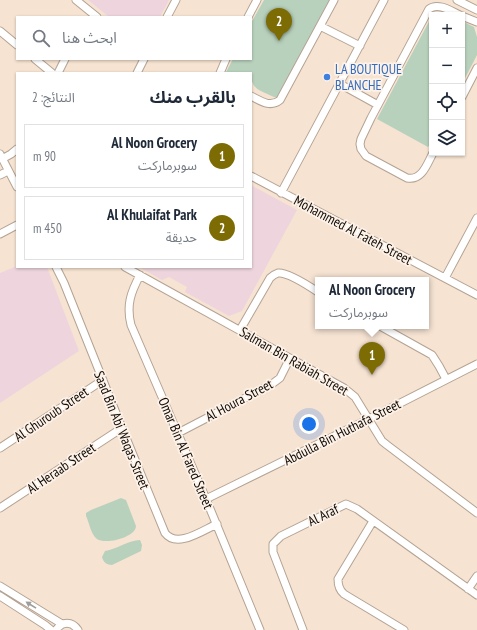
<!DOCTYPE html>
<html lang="ar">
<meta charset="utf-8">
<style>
:root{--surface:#fff;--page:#f6f6f7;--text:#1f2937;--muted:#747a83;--line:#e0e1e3;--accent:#7d6b03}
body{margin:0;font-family:"PT Sans Narrow","Noto Sans Arabic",sans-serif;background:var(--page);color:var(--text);direction:rtl}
.controls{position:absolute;right:12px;top:12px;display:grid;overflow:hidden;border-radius:0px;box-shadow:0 1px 3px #0004}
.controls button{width:36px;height:36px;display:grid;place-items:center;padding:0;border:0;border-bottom:1px solid var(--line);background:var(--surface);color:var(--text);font:20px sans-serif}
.you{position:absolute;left:309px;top:424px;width:14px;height:14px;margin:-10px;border:3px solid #fff;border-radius:50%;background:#1a73e8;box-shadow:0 0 0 6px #1a73e833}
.badge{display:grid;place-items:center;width:26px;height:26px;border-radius:50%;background:var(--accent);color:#fff;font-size:13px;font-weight:700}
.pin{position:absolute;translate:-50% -33px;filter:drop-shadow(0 1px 2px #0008)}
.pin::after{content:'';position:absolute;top:21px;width:14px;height:12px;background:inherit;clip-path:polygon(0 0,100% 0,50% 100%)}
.popup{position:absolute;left:315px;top:277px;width:114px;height:52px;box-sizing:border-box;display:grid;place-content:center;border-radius:0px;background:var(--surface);filter:drop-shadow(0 1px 3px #0005);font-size:13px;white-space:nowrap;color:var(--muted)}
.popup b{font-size:15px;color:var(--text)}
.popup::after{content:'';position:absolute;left:50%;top:100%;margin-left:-8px;border:8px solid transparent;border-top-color:var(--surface)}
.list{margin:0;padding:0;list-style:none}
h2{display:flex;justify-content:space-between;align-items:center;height:52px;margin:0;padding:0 16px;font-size:17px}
h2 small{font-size:13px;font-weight:400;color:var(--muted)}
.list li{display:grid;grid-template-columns:26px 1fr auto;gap:12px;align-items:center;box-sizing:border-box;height:64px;margin:0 8px 8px;padding:0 8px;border:1px solid var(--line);border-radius:0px}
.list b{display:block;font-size:15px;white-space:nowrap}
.list p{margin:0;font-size:13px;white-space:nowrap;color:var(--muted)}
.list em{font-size:13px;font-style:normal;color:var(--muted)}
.icon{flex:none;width:22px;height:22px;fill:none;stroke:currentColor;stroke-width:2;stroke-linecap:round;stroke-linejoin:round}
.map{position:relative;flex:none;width:477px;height:630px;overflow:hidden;direction:ltr}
.search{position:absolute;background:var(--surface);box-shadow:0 1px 3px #0004;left:16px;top:16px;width:236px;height:44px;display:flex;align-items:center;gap:10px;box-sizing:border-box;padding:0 14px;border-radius:0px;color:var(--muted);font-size:15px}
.panel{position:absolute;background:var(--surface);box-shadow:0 1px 3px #0004;left:16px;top:72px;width:236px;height:196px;border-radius:0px;direction:rtl}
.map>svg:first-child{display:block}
</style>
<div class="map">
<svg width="477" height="630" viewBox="0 0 477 630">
<rect width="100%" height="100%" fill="#f6e3d2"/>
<path fill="#eed5dd" d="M 88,0 L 169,0 L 160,17 L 109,17 Z
M 251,185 L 297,210 L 242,311 L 229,316 L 185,292 L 187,287 L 169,277 L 162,280 L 139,267 L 251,267 Z
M 17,266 L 47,267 L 79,351 L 0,403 L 0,273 Z"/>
<path fill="#b8d1bc" d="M 264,0 L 330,0 L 277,97 L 274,97 C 260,90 251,90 251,73 L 226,72 L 233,59 L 251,59 L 251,23 Z
M 440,12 L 447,15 L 432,15 L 432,141 L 428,147 L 377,119 L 433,14 Z
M 462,21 L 474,27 L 477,37 L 477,55 L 462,84 Z
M 121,498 L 126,500 L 136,526 C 136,537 106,545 97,539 C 91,535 89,522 86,516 L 86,513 L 91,510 Z
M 140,540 L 142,545 L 141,551 L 112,565 C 107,565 103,562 102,557 L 105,551 C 117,549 129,540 140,540 Z"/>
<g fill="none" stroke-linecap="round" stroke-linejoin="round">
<g stroke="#b4a393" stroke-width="9">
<path id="minor" d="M 76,0 L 97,17
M 457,0 L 477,10
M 462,16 L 477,22
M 167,17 L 176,0
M 248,17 L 257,0
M 320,26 L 360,46
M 0,31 L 17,45
M 35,59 L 52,73
M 58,73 L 65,59
M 137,73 L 144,59
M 220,73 L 226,59
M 340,84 L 378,105
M 251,96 C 261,101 270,108 280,100 L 334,0
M 462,97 L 477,68
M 433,153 C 427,164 422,181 407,178 L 366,156 L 361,149 L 360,144 L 361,139 L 371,118 L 429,9 C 438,2 451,11 460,15
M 0,154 L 17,187
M 2,159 L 11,154 L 17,149
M 0,175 L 8,171
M 251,176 L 477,295
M 281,193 L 384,0
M 0,234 L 17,225
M 56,267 L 64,283 L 122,428 L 165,533 C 177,549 203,530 217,524
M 125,267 L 344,388 L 355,397 L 382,441 L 387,445 L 477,513
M 140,275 C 131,292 126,305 131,325 L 206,499 L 260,630
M 445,278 L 477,218
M 380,326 L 432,355 L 439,366 L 446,379
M 240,330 L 270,278 C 272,276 275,274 278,273 C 288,272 309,286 318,292
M 178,433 L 272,384 L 280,378 L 290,358
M 0,448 L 103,380
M 206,499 L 369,419 L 477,364
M 0,508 L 122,428
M 373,521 L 338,579 C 338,585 339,590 344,594 L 404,630
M 0,586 L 62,624
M 468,589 L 477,576
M 0,596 L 45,625 L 51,630
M 56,630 C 62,621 72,621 78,630
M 303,630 L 273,552 L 273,544 L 281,536 L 346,504 L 357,509 L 477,595"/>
</g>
<use href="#minor" stroke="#fff" stroke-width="7"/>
</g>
<defs><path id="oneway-solid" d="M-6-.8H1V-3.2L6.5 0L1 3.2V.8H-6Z"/></defs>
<use fill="#9f9d9b" href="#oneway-solid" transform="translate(31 605) rotate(-148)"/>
<circle fill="#3f7fe0" stroke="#fdf2e8" stroke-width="1.5" cx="327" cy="77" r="4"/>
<g text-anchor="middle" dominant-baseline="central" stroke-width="3.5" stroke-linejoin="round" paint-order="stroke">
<g font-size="14" fill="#366cbe" stroke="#fdf2e8" text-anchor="start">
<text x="335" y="69">LA BOUTIQUE<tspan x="335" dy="16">BLANCHE</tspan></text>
</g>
<g font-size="14" fill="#100a06" stroke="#fdf2e8">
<text transform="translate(353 230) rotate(28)">Mohammed Al Fateh Street</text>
<text transform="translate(294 361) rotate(30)">Salman Bin Rabiah Street</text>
<text transform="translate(239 400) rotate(-28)">Al Houra Street</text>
<text transform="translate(51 414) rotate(-34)">Al Ghuroub Street</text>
<text transform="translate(122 430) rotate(68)">Saad Bin Abi Waqas Street</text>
<text transform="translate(342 432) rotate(-27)">Abdulla Bin Huthafa Street</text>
<text transform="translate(186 453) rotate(67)">Omar Bin Al Fared Street</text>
<text transform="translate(61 468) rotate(-34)">Al Heraab Street</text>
<text transform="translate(323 515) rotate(-26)">Al Araf</text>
</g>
</g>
</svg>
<div class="controls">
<button>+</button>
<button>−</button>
<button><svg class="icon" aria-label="locate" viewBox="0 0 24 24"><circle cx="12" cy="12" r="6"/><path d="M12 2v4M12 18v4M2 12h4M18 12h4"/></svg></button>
<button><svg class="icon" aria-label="layers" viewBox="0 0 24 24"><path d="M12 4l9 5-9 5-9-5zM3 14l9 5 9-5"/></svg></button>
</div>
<div class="you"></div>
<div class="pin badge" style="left:372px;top:375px">1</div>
<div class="popup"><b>Al Noon Grocery</b>سوبرماركت</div>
<div class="pin badge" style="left:279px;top:41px">2</div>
<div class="search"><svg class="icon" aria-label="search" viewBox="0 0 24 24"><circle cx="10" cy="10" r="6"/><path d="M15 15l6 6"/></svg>ابحث هنا</div>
<section class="panel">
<h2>بالقرب منك<small>النتائج: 2</small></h2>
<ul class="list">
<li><span class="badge">1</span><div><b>Al Noon Grocery</b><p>سوبرماركت</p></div><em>90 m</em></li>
<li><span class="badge">2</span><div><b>Al Khulaifat Park</b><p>حديقة</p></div><em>450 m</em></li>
</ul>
</section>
</div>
